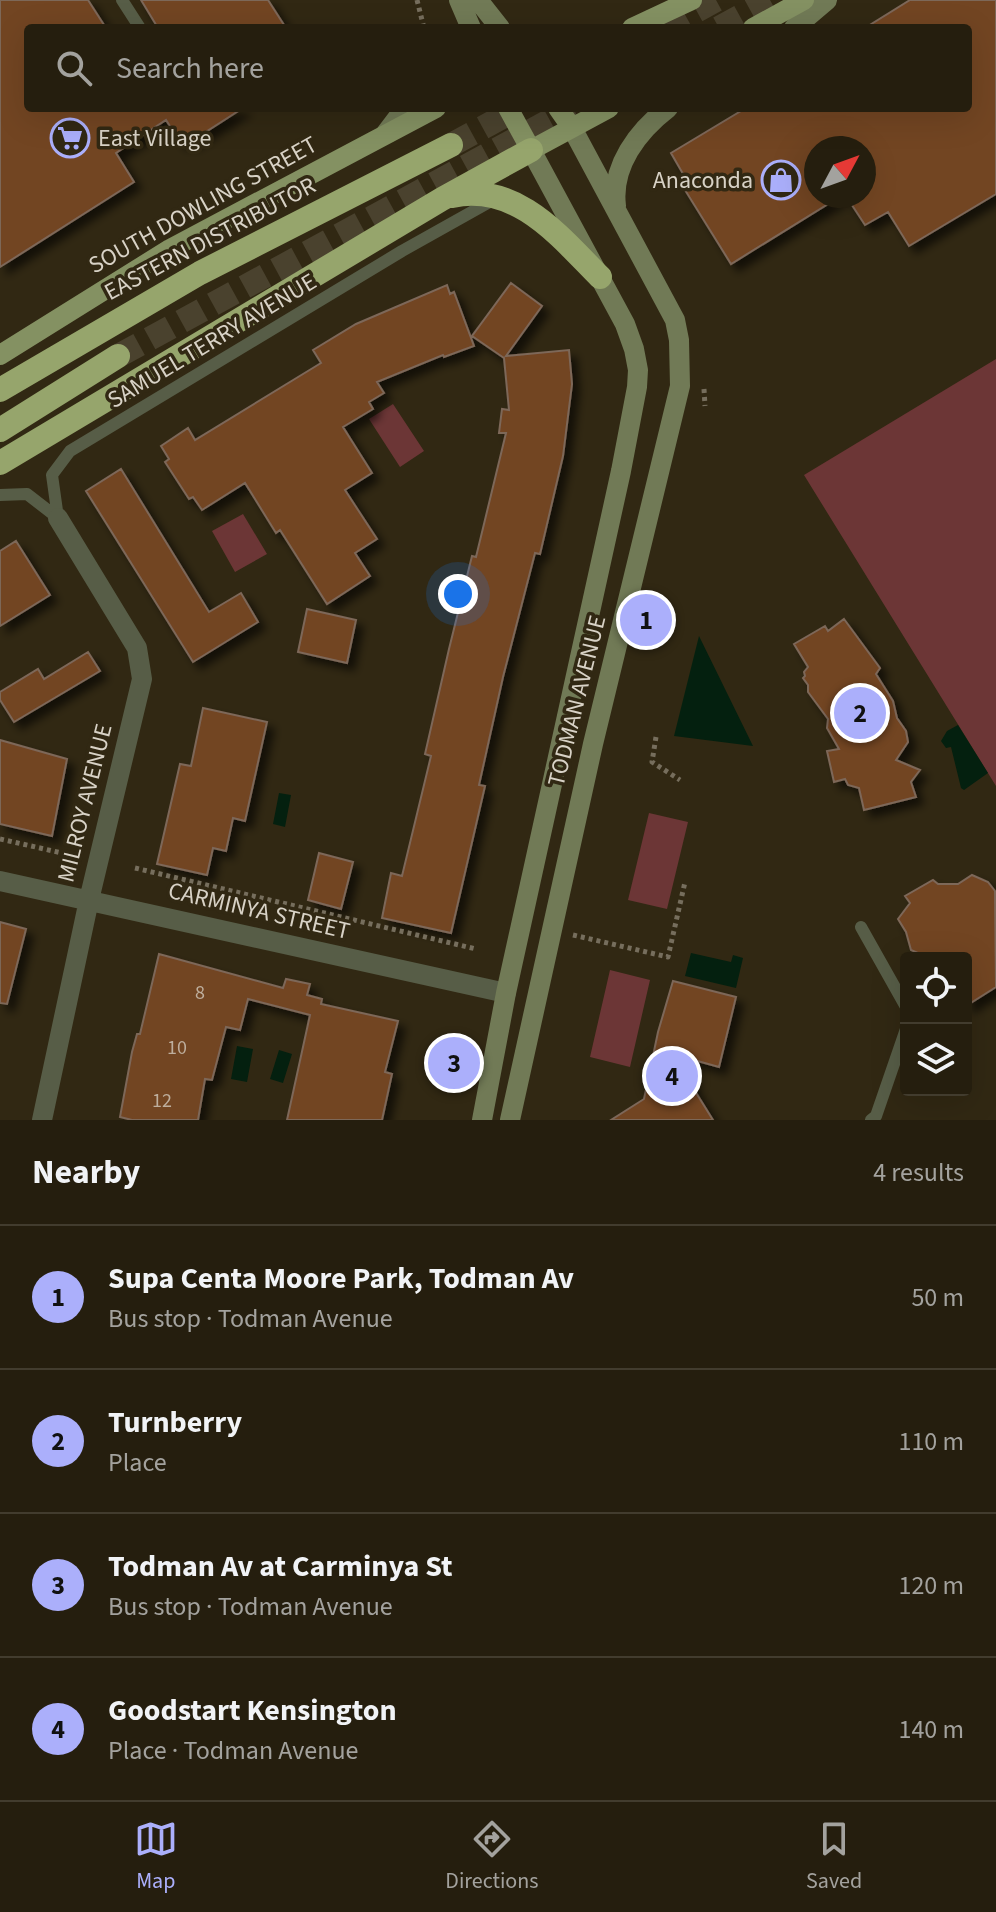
<!DOCTYPE html>
<meta charset="utf-8">
<style>
:root{--surface:#251e0e;--page:#2d2717;--text:#f1f3f6;--muted:#a3a29e;--line:#423c2e;--accent:#abaffb}
body{margin:0;font-family:"Source Sans 3",sans-serif;background:var(--page);color:var(--text)}
.controls{position:absolute;right:24px;bottom:24px;display:grid;overflow:hidden;border-radius:8px;box-shadow:0 8px 32px #0002}
.controls button{width:72px;height:72px;display:grid;place-items:center;padding:0;border:0;border-bottom:2px solid var(--line);background:var(--surface);color:var(--text);font:40px sans-serif}
.compass{position:absolute;left:804px;top:136px;width:72px;height:72px;border-radius:50%;background:var(--surface);box-shadow:0 8px 32px #0002;rotate:49deg}
.you{position:absolute;left:458px;top:594px;width:28px;height:28px;margin:-20px;border:6px solid #fff;border-radius:50%;background:#1a73e8;box-shadow:0 0 0 12px #1a73e833}
.badge{display:grid;place-items:center;width:52px;height:52px;border-radius:50%;background:var(--accent);color:#111;font-size:26px;font-weight:700}
.pin{position:absolute;translate:-50% -50%;border:4px solid #fff;box-shadow:0 2px 8px #0006}
.list{margin:0;padding:0;list-style:none}
h2{display:flex;justify-content:space-between;align-items:center;height:104px;margin:0;padding:0 32px;font-size:34px}
h2 small{font-size:26px;font-weight:400;color:var(--muted)}
.list li{display:grid;grid-template-columns:52px 1fr auto;gap:24px;align-items:center;box-sizing:border-box;height:144px;padding:0 32px;border-top:2px solid var(--line)}
.list b{display:block;font-size:30px;white-space:nowrap}
.list p{margin:0;font-size:26px;white-space:nowrap;color:var(--muted)}
.list em{font-size:26px;font-style:normal;color:var(--muted)}
.icon{flex:none;width:44px;height:44px;fill:none;stroke:currentColor;stroke-width:2;stroke-linecap:round;stroke-linejoin:round}
.map{position:relative;flex:none;width:996px;height:1120px;overflow:hidden}
.search{position:absolute;background:var(--surface);box-shadow:0 8px 32px #0002;left:24px;right:24px;top:24px;height:88px;display:flex;align-items:center;gap:20px;box-sizing:border-box;padding:0 28px;border-radius:8px;color:var(--muted);font-size:30px}
.sheet{height:680px;background:var(--surface)}
nav{display:flex;justify-content:space-around;align-items:center;box-sizing:border-box;height:112px;border-top:2px solid var(--line);background:var(--surface);font-size:22px;color:var(--muted)}
nav a{display:grid;justify-items:center;gap:4px}
nav .on{color:var(--accent)}
.map>svg:first-child{display:block}
</style>
<div class="map">
<svg width="996" height="1120" viewBox="0 0 996 1120">
<defs>
<filter id="shadow"><feDropShadow dx="7" dy="7" stdDeviation="4" flood-color="#0009"/></filter>
</defs>
<rect width="100%" height="100%" fill="#312813"/>
<path fill="#6c3636" d="M 996,359 L 996,786 L 804,475 Z
M 393,404 L 424,451 L 400,467 L 369,419 Z
M 243,514 L 267,554 L 235,572 L 212,531 Z
M 649,813 L 688,822 L 667,909 L 628,900 Z
M 610,970 L 650,980 L 630,1067 L 590,1057 Z"/>
<path fill="#04200f" d="M 699,636 L 753,746 L 674,736 Z
M 958,725 L 988,773 L 964,790 L 961,788 L 951,747 L 946,748 L 941,741 L 947,731 Z
M 279,793 L 291,795 L 285,827 L 273,824 Z
M 691,953 L 731,962 L 733,955 L 743,958 L 736,988 L 685,976 Z
M 237,1046 L 253,1049 L 247,1082 L 231,1079 Z
M 279,1050 L 292,1054 L 283,1083 L 270,1079 Z"/>
<path fill="#724423" stroke="#7d6759" stroke-width="2" filter="url(#shadow)" d="M 0,0 L 88,0 L 106,28 L 28,28 L 28,108 L 243,108 L 190,142 L 187,137 L 180,142 L 166,120 L 116,153 L 134,182 L 0,267 Z
M 141,0 L 268,0 L 286,28 L 158,28 Z
M 910,0 L 996,0 L 996,194 L 909,246 L 888,212 L 865,225 L 846,196 L 864,196 L 864,148 L 816,148 L 816,196 L 841,196 L 731,264 L 680,182 L 686,179 L 671,153 L 746,108 L 968,108 L 968,28 L 865,28 Z
M 511,283 L 542,306 L 506,356 L 569,350 L 572,384 L 563,456 L 540,554 L 535,553 L 503,677 L 479,785 L 485,786 L 451,933 L 382,918 L 391,873 L 402,876 L 431,756 L 425,754 L 449,649 L 472,556 L 476,557 L 506,433 L 499,433 L 502,409 L 509,410 L 504,358 L 472,336 Z
M 447,285 L 450,294 L 454,292 L 474,346 L 444,357 L 443,355 L 377,382 L 384,393 L 369,402 L 373,409 L 343,427 L 372,473 L 345,490 L 377,539 L 355,553 L 370,576 L 327,604 L 280,530 L 276,533 L 245,483 L 202,510 L 193,497 L 189,499 L 165,462 L 169,459 L 161,446 L 188,428 L 195,440 L 321,363 L 313,350 L 356,324 Z
M 121,469 L 209,612 L 241,593 L 258,622 L 193,662 L 86,491 Z
M 16,541 L 50,595 L 0,626 L 0,551 Z
M 307,609 L 356,620 L 347,663 L 298,652 Z
M 844,619 L 880,668 L 876,674 L 893,701 L 897,718 L 906,731 L 908,742 L 896,760 L 920,770 L 911,782 L 916,797 L 864,810 L 859,788 L 848,785 L 845,779 L 834,782 L 827,751 L 839,749 L 827,728 L 828,719 L 808,692 L 808,685 L 803,678 L 805,676 L 804,672 L 808,667 L 794,644 L 825,626 L 828,631 Z
M 88,652 L 100,671 L 14,722 L 0,700 L 0,692 L 38,669 L 44,679 Z
M 203,708 L 267,722 L 245,821 L 233,818 L 226,851 L 213,848 L 207,875 L 157,864 L 180,764 L 191,766 Z
M 0,740 L 67,759 L 52,836 L 0,824 Z
M 319,853 L 353,862 L 341,909 L 308,900 Z
M 972,875 L 988,882 L 995,891 L 996,987 L 966,1006 L 966,958 L 922,958 L 918,953 L 911,950 L 906,932 L 898,919 L 910,903 L 905,896 L 933,880 L 938,884 L 958,884 Z
M 0,922 L 26,929 L 7,1004 L 0,1003 Z
M 159,954 L 283,988 L 286,979 L 310,984 L 307,995 L 322,999 L 321,1004 L 398,1021 L 385,1072 L 392,1074 L 382,1120 L 287,1120 L 310,1015 L 248,999 L 240,1030 L 226,1027 L 212,1080 L 205,1079 L 198,1120 L 132,1120 L 120,1117 L 132,1052 L 137,1034 L 140,1034 Z
M 673,981 L 736,997 L 719,1067 L 672,1054 L 713,1120 L 611,1120 L 644,1099 L 658,1032 Z"/>
<g fill="none" stroke-linecap="round" stroke-linejoin="round">
<path stroke="#4a422e" stroke-width="24" stroke-dasharray="24 12" stroke-linecap="butt" d="M 665,28 L 716,0
M 719,28 L 770,0
M 451,145 L 519,108
M 118,356 L 573,108"/>
<path stroke="#766e5d" stroke-width="5" stroke-dasharray="4 4" stroke-linecap="butt" d="M 417,0 L 424,28
M 704,389 L 705,406
M 656,737 L 652,762 L 680,780
M 0,839 L 62,853
M 135,868 L 476,949
M 573,935 L 668,957 L 685,882"/>
<path stroke="#575d47" stroke-width="12" d="M 122,0 L 140,28
M 0,495 L 27,494 L 58,518
M 58,518 L 52,475 L 70,451 L 402,251 L 493,200
M 861,927 L 906,1007
M 871,1120 L 876,1116 L 906,1029"/>
<path stroke="#575d47" stroke-width="20" d="M 0,881 L 506,993
M 42,1120 L 89,900 L 142,679 L 137,648 L 58,518"/>
<path stroke="#717a56" stroke-width="20" d="M 459,0 L 471,28
M 478,0 L 500,28
M 794,28 L 827,0
M 386,133 L 405,108
M 616,206 C 611,166 638,131 668,108
M 482,1120 L 506,993 L 621,471 L 637,387 L 638,370 L 634,349 L 625,324 L 531,150
M 510,1120 L 593,744 L 680,386 L 679,340 L 675,320 L 572,128"/>
<path stroke="#849162" stroke-width="20" d="M 632,28 L 692,0
M 753,28 L 804,0
M 508,108 L 531,150 L 609,108
M 558,108 L 572,128
M 0,355 L 170,249 L 436,108"/>
<path stroke="#96a56c" stroke-width="24" d="M 452,196 C 517,182 560,237 600,277
M 0,390 L 200,273 L 451,145
M 0,430 L 118,356
M 0,463 L 442,199 L 531,150"/>
</g>
<defs>
<g id="supermarket-ring" transform="scale(2)"><circle r="9.5" fill="#312813" stroke="#abaffb" stroke-width="1.5"/><path d="M-6-5.5h2.5l.6 2H6L4.5 2H-2.5L-4.4-4H-6ZM-1.5 3.2a1.3 1.3 0 1 0 .1 0ZM3 3.2a1.3 1.3 0 1 0 .1 0Z" fill="#abaffb"/></g>
<g id="shop-ring" transform="scale(2)"><circle r="9.5" fill="#312813" stroke="#abaffb" stroke-width="1.5"/><path d="M-5-2.5h2.3a2.7 3.5 0 0 1 5.4 0H5L5.5 6h-11ZM-1.5-2.5h3a1.5 2.3 0 0 0-3 0Z" fill="#abaffb"/></g>
</defs>
<g fill-rule="evenodd">
<use href="#supermarket-ring" x="70" y="138"/>
<use href="#shop-ring" x="781" y="180"/>
</g>
<g text-anchor="middle" dominant-baseline="central" stroke-width="7" stroke-linejoin="round" paint-order="stroke">
<g font-size="20" fill="#beae9d">
<text x="200" y="993">8</text>
<text x="177" y="1048">10</text>
<text x="162" y="1101">12</text>
</g>
<g font-size="24" fill="#d8d2c6" stroke="#312813" text-anchor="start">
<text x="98" y="138">East Village</text>
<text x="753" y="180" text-anchor="end">Anaconda</text>
</g>
<g font-size="24" fill="#d8d2c6" stroke="#312813">
<text transform="translate(203 205) rotate(-29)">SOUTH DOWLING STREET</text>
<text transform="translate(210 239) rotate(-28)">EASTERN DISTRIBUTOR</text>
<text transform="translate(212 341) rotate(-31)">SAMUEL TERRY AVENUE</text>
<text transform="translate(577 701) rotate(-76)">TODMAN AVENUE</text>
<text transform="translate(85 803) rotate(-76)">MILROY AVENUE</text>
<text transform="translate(259 911) rotate(13)">CARMINYA STREET</text>
</g>
</g>
</svg>
<div class="controls">
<button><svg class="icon" aria-label="locate" viewBox="0 0 24 24"><circle cx="12" cy="12" r="6"/><path d="M12 2v4M12 18v4M2 12h4M18 12h4"/></svg></button>
<button><svg class="icon" aria-label="layers" viewBox="0 0 24 24"><path d="M12 4l9 5-9 5-9-5zM3 14l9 5 9-5"/></svg></button>
</div>
<svg class="compass" viewBox="-18 -18 36 36"><path d="M0-13l5 13h-10z" fill="#e53935"/><path d="M0 13l5-13h-10z" fill="#a3a29e"/></svg>
<div class="you"></div>
<div class="pin badge" style="left:646px;top:620px">1</div>
<div class="pin badge" style="left:860px;top:713px">2</div>
<div class="pin badge" style="left:454px;top:1063px">3</div>
<div class="pin badge" style="left:672px;top:1076px">4</div>
<div class="search"><svg class="icon" aria-label="search" viewBox="0 0 24 24"><circle cx="10" cy="10" r="6"/><path d="M15 15l6 6"/></svg>Search here</div>
</div>
<section class="sheet">
<h2>Nearby<small>4 results</small></h2>
<ul class="list">
<li><span class="badge">1</span><div><b>Supa Centa Moore Park, Todman Av</b><p>Bus stop · Todman Avenue</p></div><em>50 m</em></li>
<li><span class="badge">2</span><div><b>Turnberry</b><p>Place</p></div><em>110 m</em></li>
<li><span class="badge">3</span><div><b>Todman Av at Carminya St</b><p>Bus stop · Todman Avenue</p></div><em>120 m</em></li>
<li><span class="badge">4</span><div><b>Goodstart Kensington</b><p>Place · Todman Avenue</p></div><em>140 m</em></li>
</ul>
</section>
<nav>
<a class="on"><svg class="icon" aria-label="map" viewBox="0 0 24 24"><path d="M3 6l6-2 6 2 6-2v14l-6 2-6-2-6 2zM9 4v14M15 6v14"/></svg>Map</a>
<a><svg class="icon" aria-label="directions" viewBox="0 0 24 24"><path d="M12 3l9 9-9 9-9-9zM9 14v-3h6M13 9l2 2-2 2"/></svg>Directions</a>
<a><svg class="icon" aria-label="saved" viewBox="0 0 24 24"><path d="M7 4h10v16l-5-4-5 4z"/></svg>Saved</a>
</nav>
